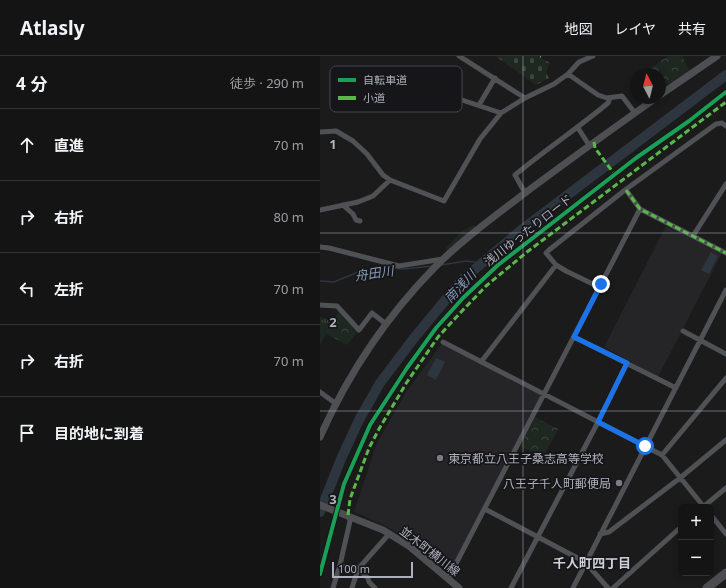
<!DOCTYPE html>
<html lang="ja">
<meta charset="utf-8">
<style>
:root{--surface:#141415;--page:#1d1d1e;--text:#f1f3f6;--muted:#9d9ea0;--line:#333334}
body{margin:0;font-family:"Noto Sans","Noto Sans JP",sans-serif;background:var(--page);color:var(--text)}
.controls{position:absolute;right:12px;bottom:12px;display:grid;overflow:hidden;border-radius:6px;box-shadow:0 2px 6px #0003}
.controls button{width:36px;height:36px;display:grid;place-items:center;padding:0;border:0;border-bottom:1px solid var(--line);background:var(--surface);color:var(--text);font:20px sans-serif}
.compass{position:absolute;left:310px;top:12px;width:36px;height:36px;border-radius:50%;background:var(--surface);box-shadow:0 2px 6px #0003;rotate:353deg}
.scale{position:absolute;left:12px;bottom:10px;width:81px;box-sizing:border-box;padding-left:4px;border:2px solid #adb0bd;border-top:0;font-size:11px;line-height:14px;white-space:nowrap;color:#adb0bd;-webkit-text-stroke:3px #161518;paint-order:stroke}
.stop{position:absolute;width:12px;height:12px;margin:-9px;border:3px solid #1a73e8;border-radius:50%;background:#fff}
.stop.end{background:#1a73e8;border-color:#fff;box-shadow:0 1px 4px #0008}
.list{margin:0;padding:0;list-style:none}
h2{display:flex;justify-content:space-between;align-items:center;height:52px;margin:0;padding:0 16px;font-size:17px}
h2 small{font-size:13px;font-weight:400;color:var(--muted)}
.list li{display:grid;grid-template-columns:26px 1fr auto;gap:12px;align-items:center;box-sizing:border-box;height:72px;padding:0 16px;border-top:1px solid var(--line)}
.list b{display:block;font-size:15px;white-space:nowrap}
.list em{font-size:13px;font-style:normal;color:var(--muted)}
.icon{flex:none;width:22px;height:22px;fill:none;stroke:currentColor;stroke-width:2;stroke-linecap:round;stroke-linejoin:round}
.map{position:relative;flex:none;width:406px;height:532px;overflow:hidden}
header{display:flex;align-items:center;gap:24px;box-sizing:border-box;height:56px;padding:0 20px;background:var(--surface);border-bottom:1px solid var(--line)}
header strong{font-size:19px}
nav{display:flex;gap:22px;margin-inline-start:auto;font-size:14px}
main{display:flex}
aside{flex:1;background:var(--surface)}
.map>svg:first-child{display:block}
</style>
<header>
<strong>Atlasly</strong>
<nav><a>地図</a><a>レイヤ</a><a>共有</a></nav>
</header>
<main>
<aside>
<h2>4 分<small>徒歩 · 290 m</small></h2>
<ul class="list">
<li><svg class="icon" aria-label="ahead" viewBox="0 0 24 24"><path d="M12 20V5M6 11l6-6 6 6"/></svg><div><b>直進</b></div><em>70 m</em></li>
<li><svg class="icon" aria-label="right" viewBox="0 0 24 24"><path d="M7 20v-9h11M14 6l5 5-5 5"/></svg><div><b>右折</b></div><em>80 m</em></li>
<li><svg class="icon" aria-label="left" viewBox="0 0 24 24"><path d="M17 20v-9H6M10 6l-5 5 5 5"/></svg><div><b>左折</b></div><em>70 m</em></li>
<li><svg class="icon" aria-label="right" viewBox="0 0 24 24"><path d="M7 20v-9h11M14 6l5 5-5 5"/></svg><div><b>右折</b></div><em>70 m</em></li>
<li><svg class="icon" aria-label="arrive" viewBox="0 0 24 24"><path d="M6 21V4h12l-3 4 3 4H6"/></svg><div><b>目的地に到着</b></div></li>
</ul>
</aside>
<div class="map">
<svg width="406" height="532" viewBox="0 0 406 532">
<defs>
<pattern id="grass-tufts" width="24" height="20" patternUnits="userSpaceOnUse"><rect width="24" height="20" fill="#1f2721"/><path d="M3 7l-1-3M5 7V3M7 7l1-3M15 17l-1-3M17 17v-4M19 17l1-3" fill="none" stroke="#3d443f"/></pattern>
<pattern id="forest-crowns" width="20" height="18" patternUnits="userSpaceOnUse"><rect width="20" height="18" fill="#1f2721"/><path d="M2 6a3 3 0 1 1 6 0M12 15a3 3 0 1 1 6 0" fill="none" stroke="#3d443f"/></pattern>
<pattern id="cemetery-stones" width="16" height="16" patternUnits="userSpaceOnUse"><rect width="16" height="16" fill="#1f2721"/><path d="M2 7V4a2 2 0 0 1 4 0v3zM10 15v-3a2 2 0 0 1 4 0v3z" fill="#3d443f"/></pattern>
</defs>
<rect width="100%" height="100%" fill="#1b1b1c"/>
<path fill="#252528" d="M 346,170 L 402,197 L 338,321 L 284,291 Z
M 123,286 L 222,338 L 129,517 L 81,479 L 62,468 L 34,456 L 57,387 L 86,336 Z"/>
<path fill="url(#grass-tufts)" d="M 0,261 L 14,265 L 6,278 L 0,278 Z"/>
<path fill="url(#forest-crowns)" d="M 348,0 L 362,0 L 370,15 L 351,27 L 340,30 L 340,18 L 323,18 L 320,15 L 334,10 Z
M 154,169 L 156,171 L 127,196 L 126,192 L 141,176 Z
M 20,253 L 39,274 L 27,289 L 6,278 L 0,289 L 0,278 L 6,278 Z
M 215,361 L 238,373 L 223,402 L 200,390 Z"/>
<path fill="url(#cemetery-stones)" d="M 175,0 L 218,0 L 230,7 L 226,16 L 229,22 L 216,29 Z"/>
<path fill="#2d353f" d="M 391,196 L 398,200 L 389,218 L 381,214 Z
M 116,302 L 125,306 L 116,324 L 107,319 Z"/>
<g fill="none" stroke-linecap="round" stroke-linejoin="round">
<path stroke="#2d353f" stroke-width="1.5" d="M 121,209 L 146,205 L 162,207
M 0,225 L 14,226 L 38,216 L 68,212 L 84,213 L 113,210"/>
<path stroke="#2d353f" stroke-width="10" d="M 0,456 L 21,403 L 39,364 L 60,327 L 94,282 L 142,224 L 200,175 L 406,19"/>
<path stroke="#4f5155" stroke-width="5" d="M 139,0 L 205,42
M 248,18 L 278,39 L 287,42 L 302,40 L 315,57
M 122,42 L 139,43 L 181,57
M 159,49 L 175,22
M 258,72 L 269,89
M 0,76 L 16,75 L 33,85 L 47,98 L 63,119 L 70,124 L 124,145 L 160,83 L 181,57 L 205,42 L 234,28 L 248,18 L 259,6 L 273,0
M 306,134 L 320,153 L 406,197
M 205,137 L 195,119 C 225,94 258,72 288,47 L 290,42
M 23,149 L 33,158 L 36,164 L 40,165
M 0,154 L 38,146 L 53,140 L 70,124
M 373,180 L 406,128
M 0,191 L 9,192 L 79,210 L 123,203
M 236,209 L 226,197 L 229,194 L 305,134 L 396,68 L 402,67 L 406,70
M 0,249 L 17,250 L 39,274 L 52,257 L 66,268
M 363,275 L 406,298
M 254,281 L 356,332
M 123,286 L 342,399 L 384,451
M 161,306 L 236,209 L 246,215 L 279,231
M 0,336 L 15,347
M 342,399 L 406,322
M 383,451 L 406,432
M 165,453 L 265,506 L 288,532
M 391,459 L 406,478
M 280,478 L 289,476 L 360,422 L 406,384
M 20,509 L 38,513 L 48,522 L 49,526 L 55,532
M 128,523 L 320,153
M 13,532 L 20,509 L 30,465 L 28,459
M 32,532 L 38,513 L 69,478
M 191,532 L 278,366 L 307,307
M 253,532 L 406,234
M 293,532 L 361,471"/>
<path stroke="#4e4f53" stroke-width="7" d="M 340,39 L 397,0
M 0,381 C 28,318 67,260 115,211 C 141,185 172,162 201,140 C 246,106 291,74 336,42
M 0,449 L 63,474 L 89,490 L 139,532"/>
<path stroke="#4d4d51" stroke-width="9" d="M 387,532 L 406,517"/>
<path stroke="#58b947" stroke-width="3" stroke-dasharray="6 3" stroke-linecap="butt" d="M 220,0 L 221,0
M 274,86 L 275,92 L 295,119
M 306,134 L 320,153 L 406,197
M 28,459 L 30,443 L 49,392 L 59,373 L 87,326 L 118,281 L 142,255 L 166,230 L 207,196 L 406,46"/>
<g stroke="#161518" stroke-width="6">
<path id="cycleway" d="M 0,518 L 24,428 L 50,369 L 87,312 L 116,272 L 143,242 L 178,209 L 316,102 L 369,65 L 406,36"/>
</g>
<use href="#cycleway" stroke="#1a9f57" stroke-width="4"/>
</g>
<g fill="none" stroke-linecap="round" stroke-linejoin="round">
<path stroke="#1a73e8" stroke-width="5" d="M 281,228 L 254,281 L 307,307 L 278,366 L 325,390"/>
</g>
<path fill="none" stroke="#adb0bd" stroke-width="1" stroke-opacity="0.55" d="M 203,0 L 203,532M 0,177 L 406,177M 0,355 L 406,355"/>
<g fill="#7a7c85" stroke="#161518" stroke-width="1.5">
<circle cx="120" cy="402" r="4"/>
<circle cx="299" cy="427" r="4"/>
</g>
<g text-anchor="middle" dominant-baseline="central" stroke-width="3.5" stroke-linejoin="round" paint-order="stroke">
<g font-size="12" fill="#adb0bd" stroke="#161518">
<text transform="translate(208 174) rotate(-38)">浅川ゆったりロード</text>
<text transform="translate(110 495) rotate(38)">並木町横川線</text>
</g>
<g font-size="12" fill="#adb0bd" stroke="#161518" text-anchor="start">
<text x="128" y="402">東京都立八王子桑志高等学校</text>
<text x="291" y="427" text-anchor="end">八王子千人町郵便局</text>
</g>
<g font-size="13" font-style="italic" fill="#8399b8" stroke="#161518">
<text transform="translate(54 217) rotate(-8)">舟田川</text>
<text transform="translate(140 230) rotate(-47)">南浅川</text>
</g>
<g font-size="13" font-weight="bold" fill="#ced0d9" stroke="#161518">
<text x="272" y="507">千人町四丁目</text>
</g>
</g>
<rect x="10" y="10" width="132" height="46" rx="6" fill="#161518" stroke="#43444a" stroke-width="1"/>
<rect x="18" y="22" width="18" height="4" fill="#1a9f57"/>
<rect x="18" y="40" width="18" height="4" fill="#58b947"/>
<g font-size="11" fill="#adb0bd">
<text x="43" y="28">自転車道</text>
<text x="43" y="46">小道</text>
</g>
<g font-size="13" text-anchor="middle" font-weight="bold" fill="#adb0bd" stroke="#161518" stroke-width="3.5" stroke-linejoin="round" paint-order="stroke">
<text x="13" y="93">1</text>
<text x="13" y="271">2</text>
<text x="13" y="448">3</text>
</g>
</svg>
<div class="controls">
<button>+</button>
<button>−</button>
</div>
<svg class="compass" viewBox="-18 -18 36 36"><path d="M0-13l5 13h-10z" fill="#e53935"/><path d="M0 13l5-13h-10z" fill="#9d9ea0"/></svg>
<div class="scale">100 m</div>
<div class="stop" style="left:325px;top:390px"></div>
<div class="stop end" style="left:281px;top:228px"></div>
</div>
</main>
